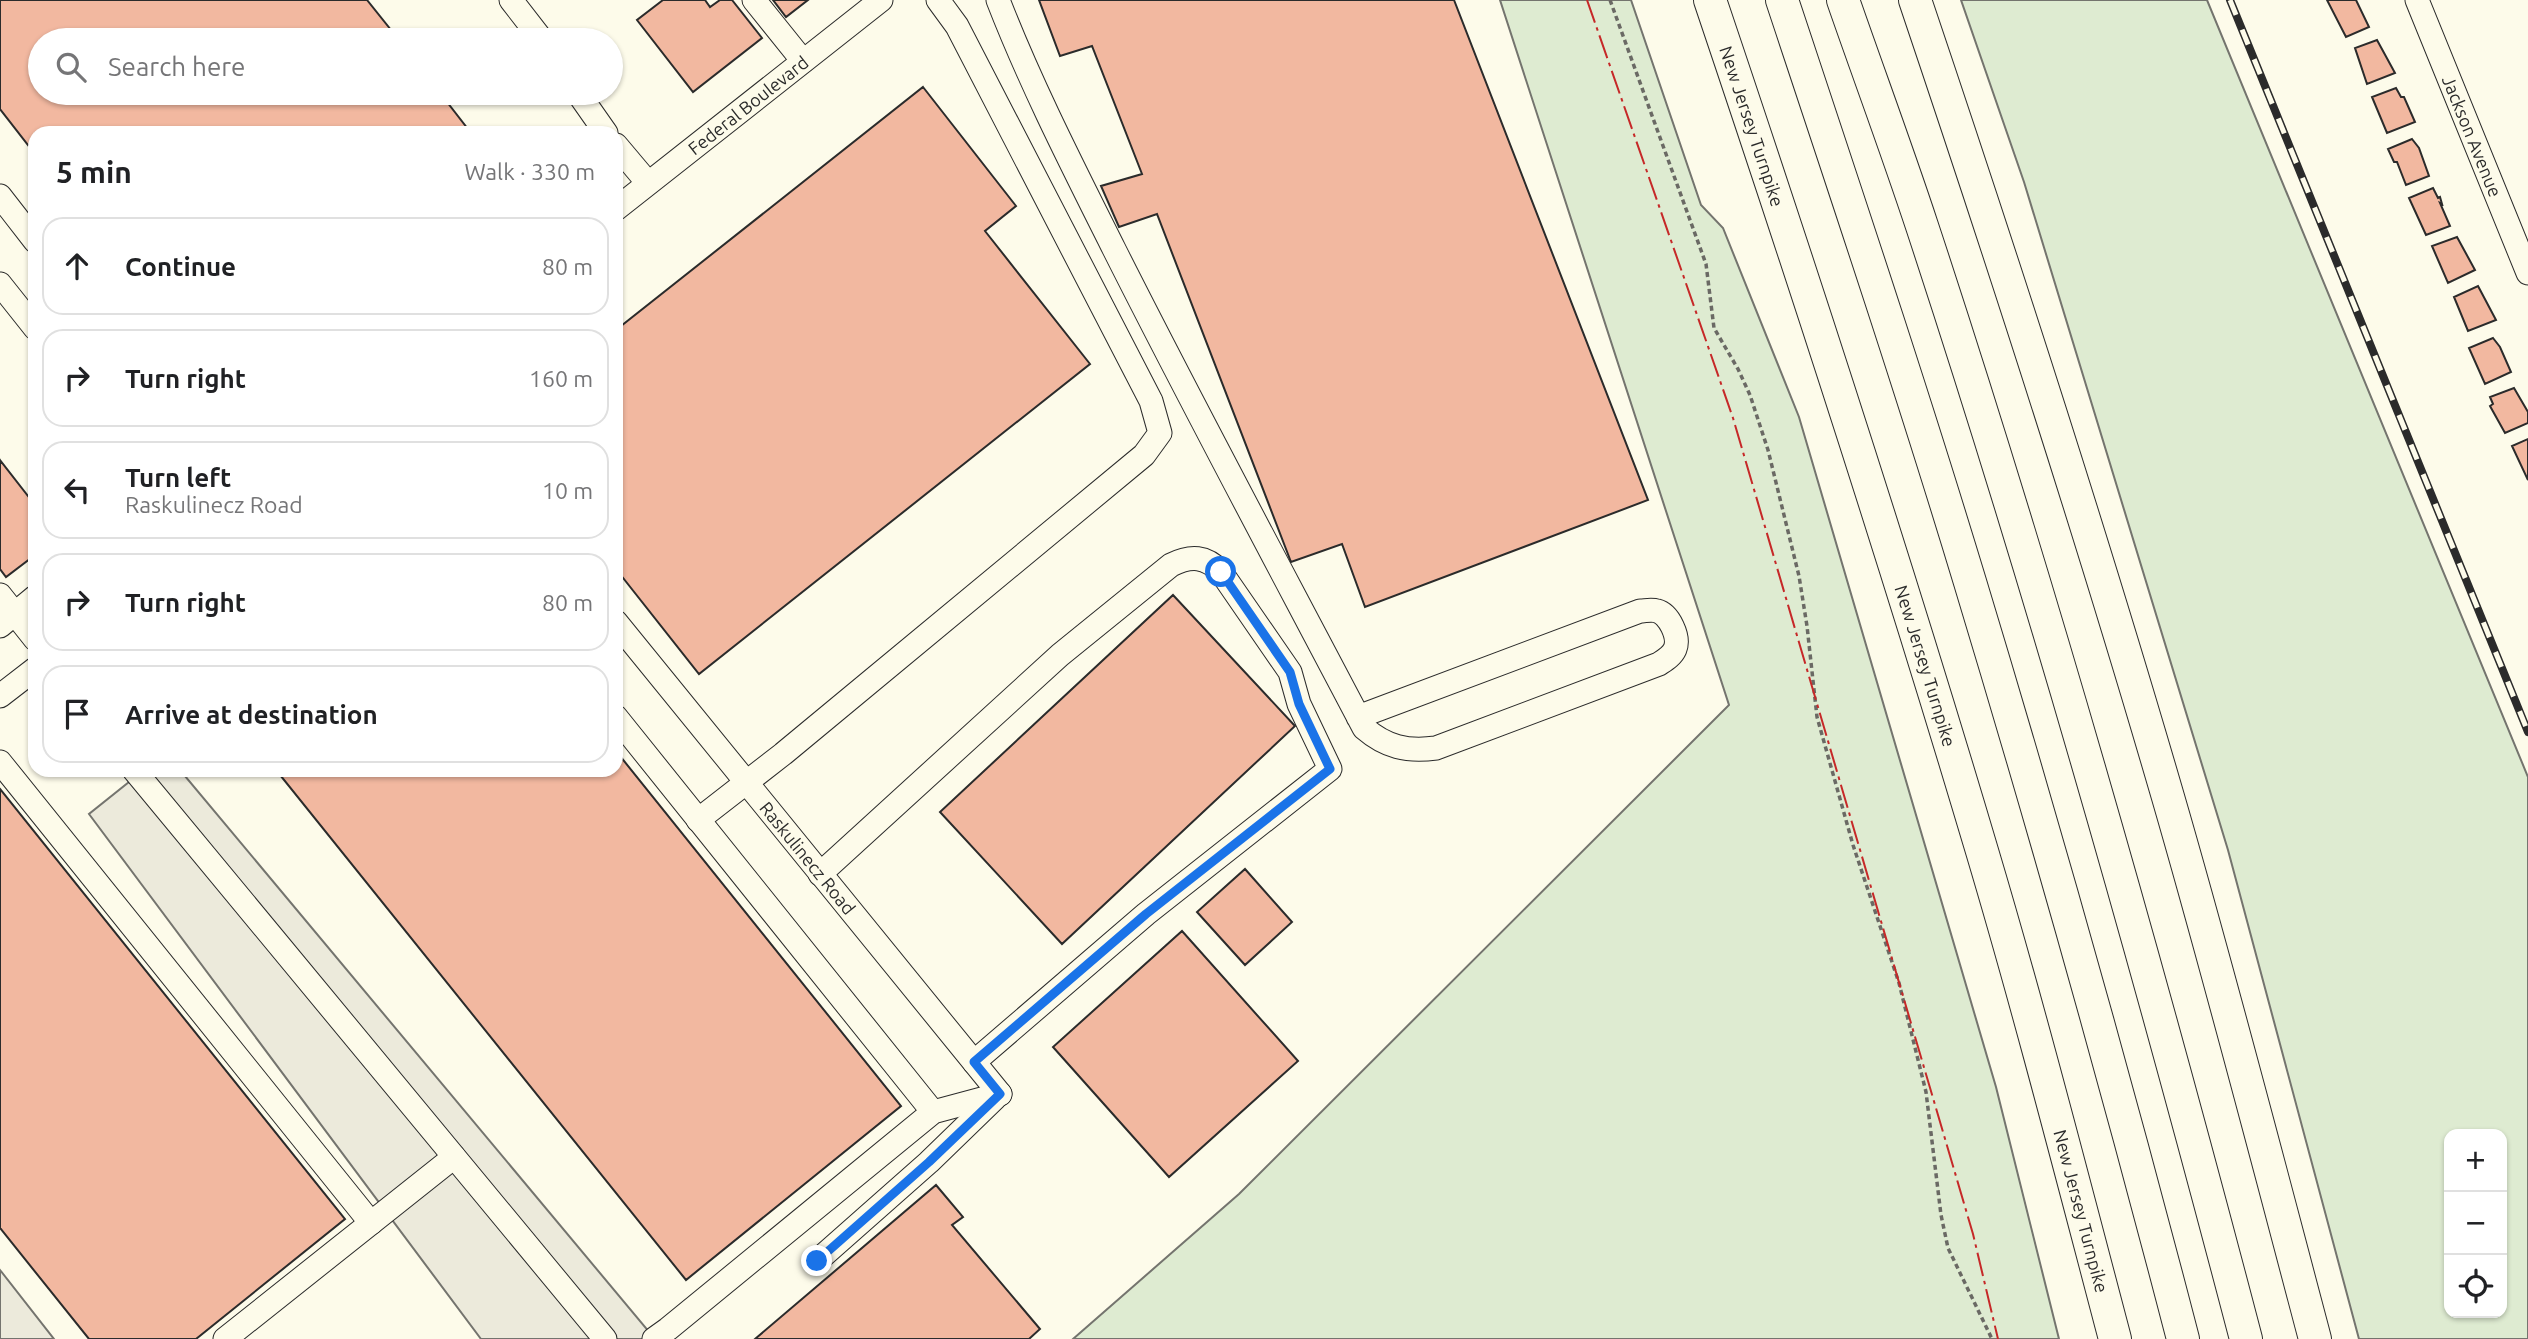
<!DOCTYPE html>
<meta charset="utf-8">
<style>
:root{--surface:#fff;--page:#f2f2f2;--text:#202124;--muted:#757577;--line:#e0e0e0}
body{margin:0;font-family:Ubuntu,sans-serif;background:var(--page);color:var(--text)}
.controls{position:absolute;right:21px;bottom:21px;display:grid;overflow:hidden;border-radius:14px;box-shadow:0 2px 5px #0004}
.controls button{width:63px;height:63px;display:grid;place-items:center;padding:0;border:0;border-bottom:2px solid var(--line);background:var(--surface);color:var(--text);font:35px sans-serif}
.stop{position:absolute;width:21px;height:21px;margin:-16px;border:5px solid #1a73e8;border-radius:50%;background:#fff}
.stop.end{background:#1a73e8;border-color:#fff;box-shadow:0 2px 7px #0008}
.list{margin:0;padding:0;list-style:none}
h2{display:flex;justify-content:space-between;align-items:center;height:91px;margin:0;padding:0 28px;font-size:30px}
h2 small{font-size:23px;font-weight:400;color:var(--muted)}
.list li{display:grid;grid-template-columns:46px 1fr auto;gap:21px;align-items:center;box-sizing:border-box;height:98px;margin:0 14px 14px;padding:0 14px;border:2px solid var(--line);border-radius:21px}
.list b{display:block;font-size:26px;white-space:nowrap}
.list p{margin:0;font-size:23px;white-space:nowrap;color:var(--muted)}
.list em{font-size:23px;font-style:normal;color:var(--muted)}
.icon{flex:none;width:38px;height:38px;fill:none;stroke:currentColor;stroke-width:2;stroke-linecap:round;stroke-linejoin:round}
.map{position:relative;flex:none;width:2528px;height:1339px;overflow:hidden}
.search{position:absolute;background:var(--surface);box-shadow:0 2px 5px #0004;left:28px;top:28px;width:595px;height:77px;display:flex;align-items:center;gap:18px;box-sizing:border-box;padding:0 24px;border-radius:38px;color:var(--muted);font-size:26px}
.panel{position:absolute;background:var(--surface);box-shadow:0 2px 5px #0004;left:28px;top:126px;width:595px;height:651px;border-radius:21px}
.map>svg:first-child{display:block}
</style>
<div class="map">
<svg width="2528" height="1339" viewBox="0 0 2528 1339">
<rect width="100%" height="100%" fill="#fdfbea"/>
<path fill="#deebd1" stroke="#74746e" stroke-width="2" fill-rule="evenodd" d="M 1500,0 L 1631,0 L 1701,205 L 1723,228 L 1799,417 L 1996,1087 L 2059,1339 L 1073,1339 L 1239,1194 L 1729,705 Z
M 1961,0 L 2207,0 L 2528,777 L 2528,1339 L 2359,1339 L 2228,850 L 2024,182 ZM 2502,1134 L 2502,1313 L 2449,1313 L 2449,1134 Z"/>
<path fill="#eceadb" stroke="#74746e" stroke-width="2" d="M 144,770 L 180,770 L 655,1339 L 481,1339 L 89,814 Z
M 0,1270 L 54,1339 L 0,1339 Z"/>
<path fill="#f2b8a0" stroke="#2b2b2b" stroke-width="2" d="M 0,0 L 367,0 L 399,40 L 40,40 L 40,93 L 440,93 L 471,133 L 35,133 L 35,154 L 0,109 Z
M 663,0 L 705,0 L 710,7 L 720,0 L 732,0 L 762,38 L 693,92 L 637,20 Z
M 773,0 L 808,0 L 786,17 Z
M 1039,0 L 1454,0 L 1648,500 L 1365,607 L 1342,544 L 1291,562 L 1157,214 L 1119,227 L 1101,186 L 1142,174 L 1092,46 L 1060,56 Z
M 2327,0 L 2356,0 L 2369,27 L 2346,37 Z
M 2377,40 L 2395,73 L 2367,84 L 2355,48 Z
M 923,87 L 1016,206 L 985,231 L 1090,364 L 699,674 L 616,569 L 616,330 Z
M 2396,88 L 2401,97 L 2404,97 L 2415,122 L 2387,133 L 2372,97 Z
M 2412,139 L 2419,148 L 2429,176 L 2406,185 L 2397,162 L 2394,162 L 2388,149 Z
M 2433,188 L 2438,198 L 2440,197 L 2442,204 L 2440,203 L 2450,226 L 2426,235 L 2409,198 Z
M 2457,237 L 2475,270 L 2448,283 L 2432,246 Z
M 2478,286 L 2496,320 L 2468,331 L 2454,297 Z
M 2493,338 L 2500,347 L 2511,372 L 2485,384 L 2469,348 Z
M 2514,388 L 2528,412 L 2528,423 L 2505,433 L 2490,406 L 2493,404 L 2490,397 Z
M 2528,439 L 2528,480 L 2512,446 Z
M 0,460 L 35,505 L 35,555 L 6,577 L 0,569 Z
M 1173,595 L 1295,726 L 1062,944 L 940,812 Z
M 616,751 L 901,1106 L 686,1280 L 276,770 L 616,770 Z
M 0,789 L 345,1219 L 196,1339 L 89,1339 L 0,1228 Z
M 1245,869 L 1292,922 L 1245,965 L 1197,912 Z
M 1182,931 L 1298,1061 L 1169,1177 L 1053,1047 Z
M 936,1185 L 963,1217 L 952,1225 L 1040,1329 L 1029,1339 L 755,1339 Z"/>
<g fill="none" stroke-linecap="round" stroke-linejoin="round">
<g stroke="#2b2b2b" stroke-width="25">
<g id="minor">
<path d="M 511,0 L 542,40"/>
<path d="M 754,0 L 803,61"/>
<path d="M 998,0 C 1031,85 1073,167 1114,249 C 1195,410 1280,568 1364,728 C 1386,747 1407,752 1436,748 L 1659,664 C 1665,660 1672,656 1675,649 C 1680,637 1669,614 1657,611 C 1651,609 1645,611 1640,611 L 1358,717"/>
<path id="s1" d="M 2417,0 L 2528,273"/>
<path d="M 578,93 L 606,133"/>
<path d="M 616,145 L 648,183"/>
<path d="M 0,196 L 35,241"/>
<path id="s2" d="M 616,209 L 881,0"/>
<path d="M 0,284 L 35,328"/>
<path d="M 0,595 L 35,639"/>
<path id="s3" d="M 616,622 L 1000,1094"/>
<path d="M 0,626 L 35,597"/>
<path d="M 0,696 L 35,669"/>
<path d="M 616,717 L 933,1112"/>
<path d="M 0,762 L 371,1223"/>
<path d="M 134,770 L 605,1339"/>
<path d="M 698,820 L 783,754 L 1144,455 L 1160,433 L 1151,401 L 957,26 L 938,0"/>
<path d="M 820,874 L 1060,655 L 1171,565 C 1191,555 1206,556 1221,572 L 1290,672 L 1299,704 L 1330,769 L 1146,914 L 974,1062"/>
<path d="M 817,1261 L 929,1162 L 995,1098"/>
<path d="M 225,1339 L 454,1157"/>
<path d="M 654,1339 L 668,1329 L 933,1112 L 1000,1094"/>
</g>
</g>
<g stroke="#2b2b2b" stroke-width="34">
<g id="highway">
<path id="s4" d="M 1710,0 C 1805,282 1897,565 1982,851 C 2030,1012 2072,1176 2115,1339"/>
<path d="M 1782,0 C 1846,193 1911,387 1970,582 C 2046,833 2117,1085 2183,1339"/>
<path d="M 1843,0 C 1869,75 1897,150 1922,226 C 2043,593 2148,965 2246,1339"/>
<path d="M 1915,0 C 2004,264 2090,529 2168,797 C 2220,976 2267,1158 2315,1339"/>
</g>
</g>
<path stroke="#6a6964" stroke-width="3.5" stroke-dasharray="5 3.5" stroke-linecap="butt" d="M 1610,0 L 1706,264 L 1714,328 L 1738,369 L 1750,395 L 1768,450 L 1799,576 L 1807,626 L 1817,717 L 1853,845 L 1899,983 L 1926,1092 L 1941,1215 L 1948,1248 L 1992,1339"/>
<use href="#minor" stroke="#fdfbea" stroke-width="23"/>
<use href="#highway" stroke="#fdfbea" stroke-width="32"/>
<g stroke="#2b2b2b" stroke-width="8">
<path id="rail" d="M 2230,0 L 2528,732"/>
</g>
<use href="#rail" stroke="#fdfbea" stroke-width="5" stroke-dasharray="16" stroke-linecap="butt"/>
<path stroke="#c62828" stroke-width="2" stroke-dasharray="24 5 3.5 5" stroke-linecap="butt" d="M 1587,0 L 1733,418 L 1973,1234 L 1998,1339"/>
</g>
<g fill="none" stroke-linecap="round" stroke-linejoin="round">
<path stroke="#1a73e8" stroke-width="9" d="M 817,1261 L 929,1162 L 1000,1094 L 974,1062 L 1146,914 L 1330,769 L 1299,704 L 1290,672 L 1221,572"/>
</g>
<g text-anchor="middle" dominant-baseline="central" stroke-width="5" stroke-linejoin="round" paint-order="stroke">
<g font-size="18" fill="#2b2b2b" stroke="#fdfbea">
<text stroke="none"><textPath href="#s2" startOffset="168">Federal Boulevard</textPath></text>
<text stroke="none"><textPath href="#s4" startOffset="133">New Jersey Turnpike</textPath></text>
<text stroke="none"><textPath href="#s1" startOffset="147">Jackson Avenue</textPath></text>
<text stroke="none"><textPath href="#s4" startOffset="700">New Jersey Turnpike</textPath></text>
<text stroke="none"><textPath href="#s3" startOffset="304">Raskulinecz Road</textPath></text>
<text stroke="none"><textPath href="#s4" startOffset="1267">New Jersey Turnpike</textPath></text>
</g>
</g>
</svg>
<div class="controls">
<button>+</button>
<button>−</button>
<button><svg class="icon" aria-label="locate" viewBox="0 0 24 24"><circle cx="12" cy="12" r="6"/><path d="M12 2v4M12 18v4M2 12h4M18 12h4"/></svg></button>
</div>
<div class="stop" style="left:1221px;top:572px"></div>
<div class="stop end" style="left:817px;top:1261px"></div>
<div class="search"><svg class="icon" aria-label="search" viewBox="0 0 24 24"><circle cx="10" cy="10" r="6"/><path d="M15 15l6 6"/></svg>Search here</div>
<section class="panel">
<h2>5 min<small>Walk · 330 m</small></h2>
<ul class="list">
<li><svg class="icon" aria-label="ahead" viewBox="0 0 24 24"><path d="M12 20V5M6 11l6-6 6 6"/></svg><div><b>Continue</b></div><em>80 m</em></li>
<li><svg class="icon" aria-label="right" viewBox="0 0 24 24"><path d="M7 20v-9h11M14 6l5 5-5 5"/></svg><div><b>Turn right</b></div><em>160 m</em></li>
<li><svg class="icon" aria-label="left" viewBox="0 0 24 24"><path d="M17 20v-9H6M10 6l-5 5 5 5"/></svg><div><b>Turn left</b><p>Raskulinecz Road</p></div><em>10 m</em></li>
<li><svg class="icon" aria-label="right" viewBox="0 0 24 24"><path d="M7 20v-9h11M14 6l5 5-5 5"/></svg><div><b>Turn right</b></div><em>80 m</em></li>
<li><svg class="icon" aria-label="arrive" viewBox="0 0 24 24"><path d="M6 21V4h12l-3 4 3 4H6"/></svg><div><b>Arrive at destination</b></div></li>
</ul>
</section>
</div>
